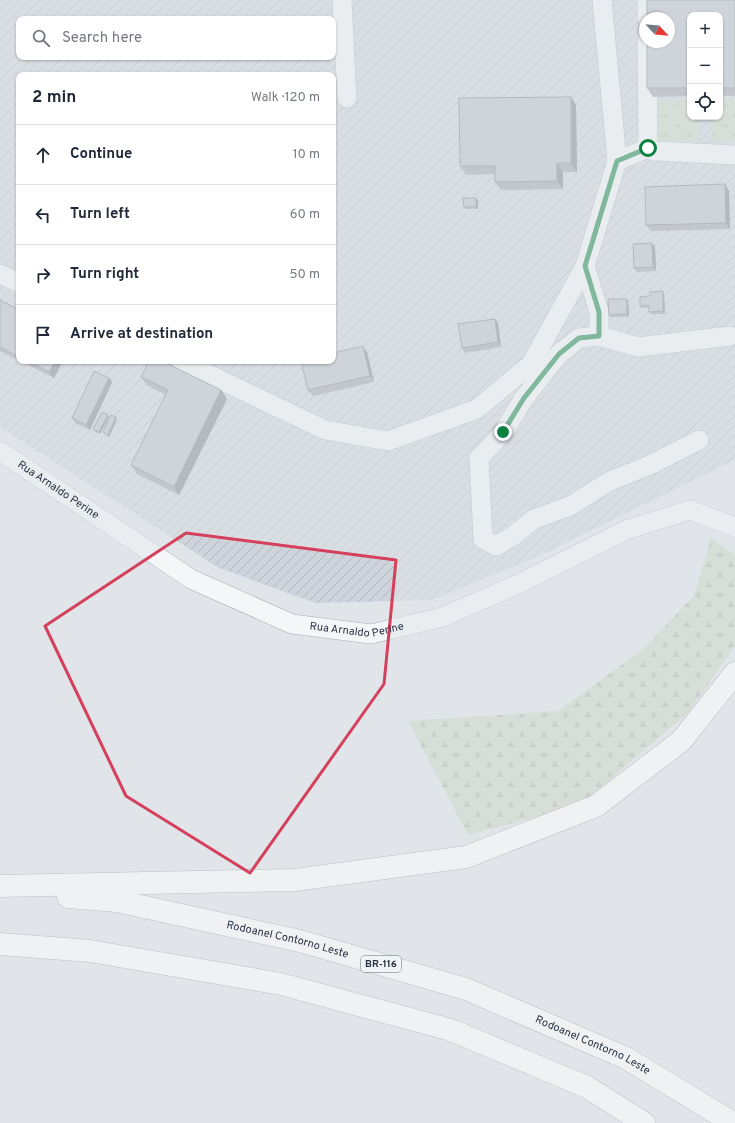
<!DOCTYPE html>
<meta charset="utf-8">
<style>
:root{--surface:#fff;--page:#f2f2f3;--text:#1f2937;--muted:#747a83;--line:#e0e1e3}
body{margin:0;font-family:Overpass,sans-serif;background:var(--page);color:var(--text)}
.controls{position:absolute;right:12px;top:12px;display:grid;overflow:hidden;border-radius:8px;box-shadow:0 1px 3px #0004}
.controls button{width:36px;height:36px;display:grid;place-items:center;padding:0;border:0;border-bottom:1px solid var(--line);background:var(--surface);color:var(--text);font:20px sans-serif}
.compass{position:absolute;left:639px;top:12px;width:36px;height:36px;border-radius:50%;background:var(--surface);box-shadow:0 1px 3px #0004;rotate:116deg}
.stop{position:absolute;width:12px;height:12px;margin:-9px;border:3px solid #0b8043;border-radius:50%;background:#fff}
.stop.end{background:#0b8043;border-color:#fff;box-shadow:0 1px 4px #0008}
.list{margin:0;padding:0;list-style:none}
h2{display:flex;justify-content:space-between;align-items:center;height:52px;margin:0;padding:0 16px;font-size:17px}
h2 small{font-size:13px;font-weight:400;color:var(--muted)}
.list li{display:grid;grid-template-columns:26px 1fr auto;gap:12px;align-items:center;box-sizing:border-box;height:60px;padding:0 16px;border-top:1px solid var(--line)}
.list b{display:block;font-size:15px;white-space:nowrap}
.list em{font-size:13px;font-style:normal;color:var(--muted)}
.icon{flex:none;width:22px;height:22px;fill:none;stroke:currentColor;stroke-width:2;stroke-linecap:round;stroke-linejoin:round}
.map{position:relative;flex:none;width:735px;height:1123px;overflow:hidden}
.search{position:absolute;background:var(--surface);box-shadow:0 1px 3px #0004;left:16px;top:16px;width:320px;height:44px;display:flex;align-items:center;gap:10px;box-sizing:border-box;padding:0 14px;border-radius:8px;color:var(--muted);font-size:15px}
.panel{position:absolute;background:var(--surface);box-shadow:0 1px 3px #0004;left:16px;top:72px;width:320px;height:292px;border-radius:8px}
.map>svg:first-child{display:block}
</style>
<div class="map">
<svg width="735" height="1123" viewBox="0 0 735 1123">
<defs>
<pattern id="industrial-furrows" width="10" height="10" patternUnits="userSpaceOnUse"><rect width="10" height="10" fill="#cfd4dc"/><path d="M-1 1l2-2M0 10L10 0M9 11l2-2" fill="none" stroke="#b2b6be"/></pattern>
<pattern id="grass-tufts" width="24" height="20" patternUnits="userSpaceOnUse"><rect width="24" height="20" fill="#c7d5c1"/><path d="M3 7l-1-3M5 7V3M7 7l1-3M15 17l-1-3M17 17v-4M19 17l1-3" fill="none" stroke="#abb7a7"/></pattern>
<pattern id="forest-firs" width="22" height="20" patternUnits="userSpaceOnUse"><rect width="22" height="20" fill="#c7d5c1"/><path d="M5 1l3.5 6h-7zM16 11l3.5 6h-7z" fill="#abb7a7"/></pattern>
</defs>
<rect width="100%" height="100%" fill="#e1e5ea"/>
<path fill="url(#industrial-furrows)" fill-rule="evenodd" d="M 0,0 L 735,0 L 735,460 L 539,556 L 432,600 L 316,603 L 219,568 L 0,427 ZM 690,15 L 720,15 L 720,117 L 690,117 ZM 645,18 L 669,18 L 669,42 L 645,42 ZM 19,19 L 333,19 L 333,57 L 19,57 ZM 19,75 L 333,75 L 333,361 L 19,361 Z"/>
<path fill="url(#grass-tufts)" d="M 657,100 L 690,100 L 690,117 L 697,117 L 697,141 L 656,141 Z
M 735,100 L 735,140 L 712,141 L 712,117 L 720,117 L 720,101 Z"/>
<path fill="url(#forest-firs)" d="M 711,538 L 735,555 L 735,646 L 689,712 L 579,806 L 468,835 L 408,721 L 558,711 L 641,651 L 694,596 Z"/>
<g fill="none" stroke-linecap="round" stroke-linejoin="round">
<g stroke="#a6acb5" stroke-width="20">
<g id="minor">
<path d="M 342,0 L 347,98"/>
<path d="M 602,0 L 617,161"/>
<path d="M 647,0 L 647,18"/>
<path d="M 647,42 L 648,148"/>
<path d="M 585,266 L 599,312 L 599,336"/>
<path d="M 0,274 L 19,283"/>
<path d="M 181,361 L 325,430 L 388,441 L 477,409 L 531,364 L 585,266 L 617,161 L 648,148 L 654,151 L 735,155"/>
<path d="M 699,440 L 650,465 L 610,481 L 570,506 L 534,519 L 513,536 L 496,546 L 483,539 L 479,458 L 503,433 L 524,398 L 559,354 L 579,338 L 599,336 L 638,347 L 730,336"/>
<path id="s1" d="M 0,451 L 191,579 L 292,624 L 371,634 L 443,617 L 516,585 L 626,530 L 690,510 L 735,527"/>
</g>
</g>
<g stroke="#8793a2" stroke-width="23">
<g id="highway">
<path d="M 0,886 L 295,880 L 466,857 L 596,806 L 681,741 L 735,673"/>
<path id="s2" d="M 68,897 L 117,901 L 300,941 L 466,989 L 626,1058 L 733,1123"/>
<path d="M 0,944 L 90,951 L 281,984 L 451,1030 L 587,1087 L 644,1123"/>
</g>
</g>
<use href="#minor" stroke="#f4f6f8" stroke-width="19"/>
<use href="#highway" stroke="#fff" stroke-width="22"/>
</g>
<path fill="#9ea3ac" d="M 647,0 L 735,0 L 735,96 L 720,96 L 720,15 L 690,15 L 690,96 L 653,97 L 647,88 L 647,42 L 669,42 L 669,18 L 647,18 Z
M 571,97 L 576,105 L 577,172 L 563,172 L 563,189 L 501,190 L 495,182 L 495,174 L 466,175 L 460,166 Z
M 725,184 L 729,191 L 730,229 L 651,231 L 646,225 Z
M 476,198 L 478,201 L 478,209 L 465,209 L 464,207 Z
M 655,247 L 656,271 L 637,272 L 634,268 Z
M 664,294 L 665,314 L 651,314 L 649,312 L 649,308 L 642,308 L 640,306 L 650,296 Z
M 0,300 L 19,310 L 19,361 L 0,351 Z
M 628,301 L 629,317 L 610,317 L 609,315 Z
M 495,319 L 498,323 L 501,347 L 465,353 L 462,348 Z
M 367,352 L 374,382 L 313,396 L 308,390 Z
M 20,361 L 63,361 L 54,378 Z
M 141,377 L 221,390 L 227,399 L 179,495 L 137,474 L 131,465 L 166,395 L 147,385 Z
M 109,378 L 112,382 L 90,430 L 75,423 L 72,418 Z
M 109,417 L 100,434 L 94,431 L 93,429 Z
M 117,419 L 109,437 L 105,434 L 103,432 Z"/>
<path fill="#81858c" d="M 571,97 L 576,105 L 577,172 L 571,163 Z
M 557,163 L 563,172 L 563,189 L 557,181 Z
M 725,184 L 729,191 L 730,229 L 726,223 Z
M 476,198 L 478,201 L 478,209 L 476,207 Z
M 652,243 L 655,247 L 656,271 L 653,267 Z
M 663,291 L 664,294 L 665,314 L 663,311 Z
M 627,299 L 628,301 L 629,317 L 627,314 Z
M 495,319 L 498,323 L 501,347 L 498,342 Z
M 363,346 L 367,352 L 374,382 L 370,376 Z
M 55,361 L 63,361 L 54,378 L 49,372 Z
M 109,378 L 112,382 L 90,430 L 86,425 Z
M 221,390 L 227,399 L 179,495 L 174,487 Z
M 108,415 L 109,417 L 100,434 L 99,432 Z
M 116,417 L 117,419 L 109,437 L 108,435 Z"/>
<path fill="#b8bec8" stroke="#81858c" d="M 647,0 L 735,0 L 735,88 L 720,88 L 720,15 L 690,15 L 690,88 L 647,88 L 647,42 L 669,42 L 669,18 L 647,18 Z
M 571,97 L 571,163 L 557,163 L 557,181 L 495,182 L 495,166 L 460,166 L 459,98 Z
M 725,184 L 726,223 L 646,225 L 645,187 Z
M 463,198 L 476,198 L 476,207 L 464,207 Z
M 652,243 L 653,267 L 634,268 L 633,244 Z
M 663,291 L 663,311 L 649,312 L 649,305 L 640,306 L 640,297 L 650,296 L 650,292 Z
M 608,299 L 627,299 L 627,314 L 609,315 Z
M 0,300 L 19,310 L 19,357 L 0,347 Z
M 495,319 L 498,342 L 462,348 L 458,324 Z
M 363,346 L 370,376 L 308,390 L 301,361 L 333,361 L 333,353 Z
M 28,361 L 55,361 L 49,372 Z
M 149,361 L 162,361 L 221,390 L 174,487 L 131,465 L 168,390 L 141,377 Z
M 94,371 L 109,378 L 86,425 L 72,418 Z
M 102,412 L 108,415 L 99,432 L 93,429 Z
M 111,415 L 116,417 L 108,435 L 103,432 Z"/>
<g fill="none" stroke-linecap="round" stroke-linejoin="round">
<path stroke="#0b8043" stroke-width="5" d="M 503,432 L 524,398 L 559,354 L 579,338 L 599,336 L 599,312 L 585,266 L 617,161 L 648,148"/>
</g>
<path d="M0 0H735V1123H0ZM 186,533 L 396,560 L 384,684 L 250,873 L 126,796 L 45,626 Z" fill="#e1e5ea" fill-opacity=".55" fill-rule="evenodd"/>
<path fill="none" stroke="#d5405c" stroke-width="3" stroke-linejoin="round" d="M 186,533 L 396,560 L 384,684 L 250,873 L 126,796 L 45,626 Z"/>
<g text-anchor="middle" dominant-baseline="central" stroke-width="3.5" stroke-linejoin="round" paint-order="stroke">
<rect fill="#f1f4f7" stroke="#646d79" stroke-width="1" x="361" y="956" width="40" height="16" rx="3"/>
<g font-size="10" font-weight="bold" fill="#283343">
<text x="381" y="964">BR-116</text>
</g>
<g font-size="11" fill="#283343" stroke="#f1f4f7">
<text stroke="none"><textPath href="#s1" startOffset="70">Rua Arnaldo Perine</textPath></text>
<text stroke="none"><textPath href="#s1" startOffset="406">Rua Arnaldo Perine</textPath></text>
<text stroke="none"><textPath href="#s2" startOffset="224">Rodoanel Contorno Leste</textPath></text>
<text stroke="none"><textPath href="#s2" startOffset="548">Rodoanel Contorno Leste</textPath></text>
</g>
</g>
</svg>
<div class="controls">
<button>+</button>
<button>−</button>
<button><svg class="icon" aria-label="locate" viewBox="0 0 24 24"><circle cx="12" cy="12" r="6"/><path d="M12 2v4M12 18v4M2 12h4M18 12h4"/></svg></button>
</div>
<svg class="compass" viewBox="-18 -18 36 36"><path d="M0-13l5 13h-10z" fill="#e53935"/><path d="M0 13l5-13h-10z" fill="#747a83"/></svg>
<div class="stop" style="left:648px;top:148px"></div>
<div class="stop end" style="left:503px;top:432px"></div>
<div class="search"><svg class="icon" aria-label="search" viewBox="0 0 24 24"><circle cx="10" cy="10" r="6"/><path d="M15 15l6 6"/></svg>Search here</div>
<section class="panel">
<h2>2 min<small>Walk · 120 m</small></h2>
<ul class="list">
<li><svg class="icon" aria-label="ahead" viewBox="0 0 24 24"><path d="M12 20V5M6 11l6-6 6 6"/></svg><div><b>Continue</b></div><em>10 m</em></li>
<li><svg class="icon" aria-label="left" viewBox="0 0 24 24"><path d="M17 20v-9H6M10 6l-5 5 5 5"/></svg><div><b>Turn left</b></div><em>60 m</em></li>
<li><svg class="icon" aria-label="right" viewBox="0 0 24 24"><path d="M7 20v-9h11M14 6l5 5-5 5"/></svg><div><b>Turn right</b></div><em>50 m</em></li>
<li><svg class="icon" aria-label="arrive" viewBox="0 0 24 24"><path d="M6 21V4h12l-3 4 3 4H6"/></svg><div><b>Arrive at destination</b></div></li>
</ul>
</section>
</div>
